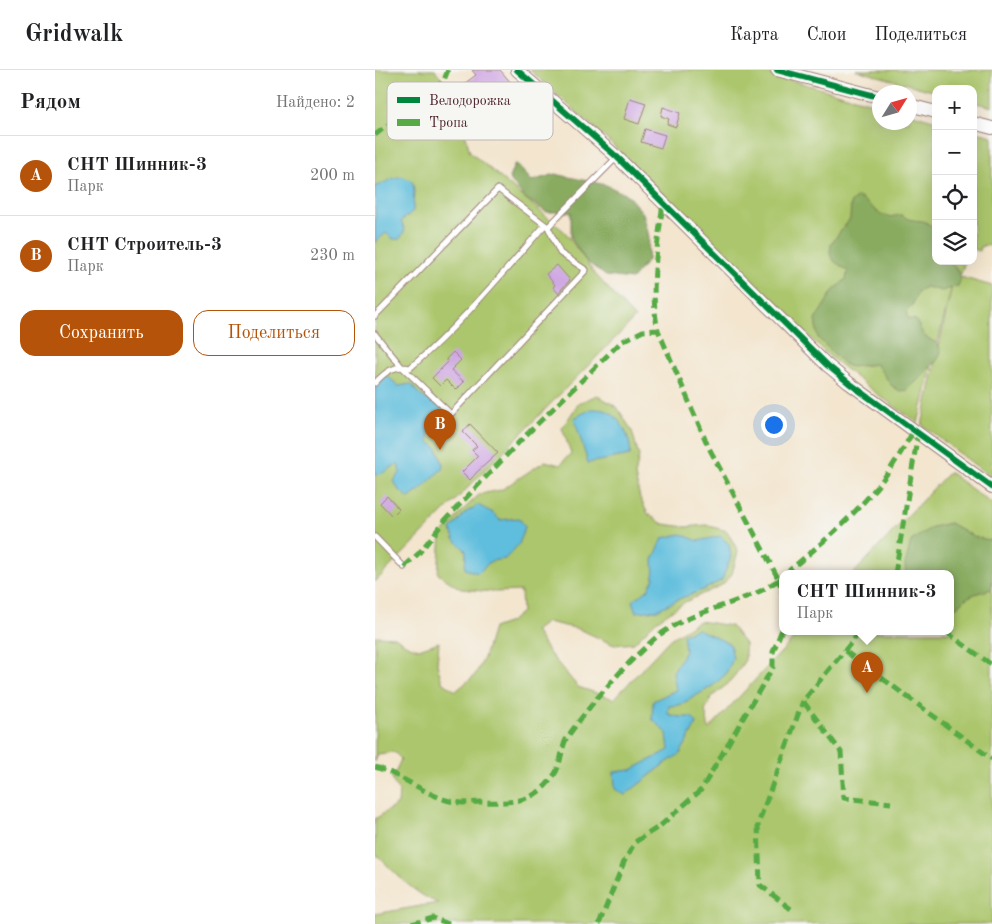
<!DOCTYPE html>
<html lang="ru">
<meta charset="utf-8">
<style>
:root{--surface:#fff;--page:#f6f6f6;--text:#202124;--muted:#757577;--line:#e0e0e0;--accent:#b45309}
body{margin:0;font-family:"Old Standard TT",serif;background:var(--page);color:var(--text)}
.controls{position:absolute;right:15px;top:15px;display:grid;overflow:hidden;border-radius:10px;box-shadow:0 5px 20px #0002}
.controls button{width:45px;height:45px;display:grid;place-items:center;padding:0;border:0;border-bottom:1px solid var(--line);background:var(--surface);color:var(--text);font:25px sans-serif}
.compass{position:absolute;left:497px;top:15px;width:45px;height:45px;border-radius:50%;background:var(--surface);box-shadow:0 5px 20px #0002;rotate:53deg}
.you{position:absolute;left:398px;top:354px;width:18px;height:18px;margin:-12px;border:4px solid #fff;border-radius:50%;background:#1a73e8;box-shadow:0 0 0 8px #1a73e833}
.badge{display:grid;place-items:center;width:32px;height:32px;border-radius:50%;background:var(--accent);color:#fff;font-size:16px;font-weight:700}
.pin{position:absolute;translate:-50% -41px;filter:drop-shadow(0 1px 2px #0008)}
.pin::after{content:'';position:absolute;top:26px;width:18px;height:15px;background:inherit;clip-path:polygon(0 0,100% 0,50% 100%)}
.popup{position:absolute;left:404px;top:500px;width:175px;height:65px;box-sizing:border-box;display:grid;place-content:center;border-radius:10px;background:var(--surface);filter:drop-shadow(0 1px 4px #0005);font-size:16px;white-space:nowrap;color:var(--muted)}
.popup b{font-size:19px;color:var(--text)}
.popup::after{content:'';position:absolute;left:50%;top:100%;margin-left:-10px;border:10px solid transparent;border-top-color:var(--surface)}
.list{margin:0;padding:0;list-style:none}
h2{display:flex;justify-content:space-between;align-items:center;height:65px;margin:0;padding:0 20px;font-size:21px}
h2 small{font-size:16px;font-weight:400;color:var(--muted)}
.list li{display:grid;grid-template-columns:32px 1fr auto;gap:15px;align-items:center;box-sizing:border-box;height:80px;padding:0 20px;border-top:1px solid var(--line)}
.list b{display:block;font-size:19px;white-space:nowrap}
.list p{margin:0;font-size:16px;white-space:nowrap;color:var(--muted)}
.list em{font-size:16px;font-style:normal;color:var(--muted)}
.actions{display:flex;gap:10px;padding:15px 20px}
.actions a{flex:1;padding:11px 0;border:1px solid var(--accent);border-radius:15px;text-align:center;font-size:18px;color:var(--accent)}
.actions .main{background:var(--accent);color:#fff}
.icon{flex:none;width:28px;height:28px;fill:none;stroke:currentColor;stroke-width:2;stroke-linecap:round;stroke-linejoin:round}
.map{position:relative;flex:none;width:617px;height:854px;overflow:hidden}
header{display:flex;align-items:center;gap:30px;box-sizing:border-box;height:70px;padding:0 25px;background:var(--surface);border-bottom:1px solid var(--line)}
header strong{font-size:24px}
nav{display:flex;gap:28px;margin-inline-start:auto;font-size:18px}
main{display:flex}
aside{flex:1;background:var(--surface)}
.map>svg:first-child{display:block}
</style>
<header>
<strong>Gridwalk</strong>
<nav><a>Карта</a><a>Слои</a><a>Поделиться</a></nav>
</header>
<main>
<aside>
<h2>Рядом<small>Найдено: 2</small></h2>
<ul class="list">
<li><span class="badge">A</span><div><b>СНТ Шинник-3</b><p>Парк</p></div><em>200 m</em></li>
<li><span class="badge">B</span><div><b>СНТ Строитель-3</b><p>Парк</p></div><em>230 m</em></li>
</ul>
<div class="actions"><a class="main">Сохранить</a><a>Поделиться</a></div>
</aside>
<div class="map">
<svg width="617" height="854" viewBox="0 0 617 854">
<rect width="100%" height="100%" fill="#f6f6f2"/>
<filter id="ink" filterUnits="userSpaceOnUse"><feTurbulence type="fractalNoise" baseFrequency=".02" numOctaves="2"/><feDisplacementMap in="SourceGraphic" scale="10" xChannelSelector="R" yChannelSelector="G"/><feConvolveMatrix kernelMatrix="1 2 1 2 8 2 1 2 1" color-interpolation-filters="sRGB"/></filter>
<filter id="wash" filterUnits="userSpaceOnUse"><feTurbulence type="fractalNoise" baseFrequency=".0096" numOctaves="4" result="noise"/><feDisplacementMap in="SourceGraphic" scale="20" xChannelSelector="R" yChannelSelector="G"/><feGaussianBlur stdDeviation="1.12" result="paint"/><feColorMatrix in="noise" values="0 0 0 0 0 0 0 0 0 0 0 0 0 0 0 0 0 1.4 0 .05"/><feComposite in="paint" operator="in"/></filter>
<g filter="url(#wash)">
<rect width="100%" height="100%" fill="#f3e5ce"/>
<path fill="#abc66c" stroke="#7a724c" d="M 0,0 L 60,0 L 80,27 L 95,82 L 190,162 L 220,204 L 260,248 L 0,512 Z
M 155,0 L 380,0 L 504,35 L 504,52 L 534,52 L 535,43 L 561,51 L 561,191 L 590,191 L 586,204 L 580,202 L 579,205 L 617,216 L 617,408 L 547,355 L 578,211 L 543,353 L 502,324 L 453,285 L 239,76 Z
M 481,0 L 617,0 L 617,37 L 598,32 L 598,19 L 561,19 L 561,22 Z
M 598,61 L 617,66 L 617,175 L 606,176 L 605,181 L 598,179 Z
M 222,325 L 242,337 L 257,361 L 264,386 L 260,406 L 265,428 L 273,444 L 288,454 L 311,457 L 331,455 L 352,461 L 363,481 L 357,504 L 347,515 L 310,532 L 281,551 L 259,573 L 239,575 L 204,559 L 172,552 L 160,561 L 175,584 L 203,617 L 239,629 L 295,569 L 324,551 L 356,556 L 370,574 L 370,590 L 356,611 L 338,626 L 330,640 L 334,659 L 425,562 L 576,562 L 576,504 L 478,504 L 574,402 L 617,434 L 617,854 L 0,854 L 0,844 L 63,833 C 39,824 18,801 0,783 L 0,749 L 23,734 L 24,722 L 17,710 L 26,689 L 19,682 L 3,684 L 0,692 L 0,566 L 20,567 L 32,575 L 44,579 L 64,572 L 62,594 L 67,612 L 81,621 L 100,605 L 109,588 L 118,558 L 135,552 L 147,542 L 146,521 L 119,522 L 86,519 L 63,504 L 66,465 L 92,436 L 105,424 L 126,420 L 170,391 L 185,395 L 196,383 L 187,358 L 204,333 Z"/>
<path fill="#88ab60" stroke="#696546" d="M 140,93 L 157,111 L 180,104 L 231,115 L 252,125 L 268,143 L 274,167 L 273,190 L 257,209 L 231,206 L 211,191 L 196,168 L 196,142 L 171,142 L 150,128 L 134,108 Z
M 483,127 C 494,132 499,142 511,146 C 517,148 521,145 526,145 C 529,146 531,148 533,149 C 550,153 546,147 561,160 L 561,191 L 576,191 L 577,195 L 583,200 L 586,208 L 583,216 L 567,221 L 551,217 L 543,221 L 537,236 L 531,242 L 533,249 L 541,250 L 549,266 L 563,274 L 566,282 L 563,289 L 533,320 L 525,321 L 517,316 L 501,294 L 476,297 L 469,294 L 443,268 L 440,250 L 458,221 L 471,209 L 473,201 L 459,191 L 455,183 L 456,174 L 475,149 L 476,132 Z
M 575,453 L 598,466 L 617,471 L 617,519 C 603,523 591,525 582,537 L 576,538 L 576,504 L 531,504 L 530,495 L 536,471 L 557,457 Z"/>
<path fill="#5fbedd" stroke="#546e84" d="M 27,106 L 37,111 L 39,119 L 38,141 L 26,151 L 30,160 L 25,169 L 18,169 L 11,163 L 0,172 L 0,117 L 19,108 Z
M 12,306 L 24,316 L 36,314 L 45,325 L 66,338 L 66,350 L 54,363 L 54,372 L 62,378 L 68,394 L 67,399 L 45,420 L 34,428 L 23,419 L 19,411 L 25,403 L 23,394 C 14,398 10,404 0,405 L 0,315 Z
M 216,339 C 221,339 227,339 232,341 C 245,346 258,371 255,385 L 213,393 L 199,348 Z
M 103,435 L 118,443 L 125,450 L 144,448 L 150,457 L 144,474 L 130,489 L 116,491 L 103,503 L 90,499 L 91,481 L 79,469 L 76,459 L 90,443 Z
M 306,464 L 323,471 L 345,466 L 354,474 L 356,486 L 347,510 L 328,520 L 304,529 L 282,540 L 261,542 L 257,531 L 273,520 L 279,508 L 278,490 L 288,468 Z
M 323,559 L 355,574 L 358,589 L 350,605 L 336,617 L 305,635 L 294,636 L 293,644 L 305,647 L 317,647 L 322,653 L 305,684 L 291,693 L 250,725 L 240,719 L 239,702 L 256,700 L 294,680 L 292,663 L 277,649 L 278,631 L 301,620 L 298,602 L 310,581 L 308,564 Z"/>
<g id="blocks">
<path fill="#cb9fe2" d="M 97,0 L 125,0 L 136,13 L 120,27 L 108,13 L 92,25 L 85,17 L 101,5 Z
M 255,28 L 271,33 L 264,54 L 249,49 Z
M 288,37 L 305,43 L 301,57 L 292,54 L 294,49 L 286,46 Z
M 270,59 L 290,65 L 286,78 L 266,72 Z
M 182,195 L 195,210 L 183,223 L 178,217 L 180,215 L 171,204 Z
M 78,282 L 86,290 L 76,300 L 89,312 L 81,320 L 71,310 L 65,316 L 57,308 L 73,292 L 71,289 Z
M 95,354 L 123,383 L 102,402 L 95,410 L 87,402 L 103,386 L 97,380 L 102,376 L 88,362 Z
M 12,426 L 24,439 L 17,446 L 5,433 Z"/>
</g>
</g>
<g filter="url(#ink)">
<use href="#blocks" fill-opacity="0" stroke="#9e827c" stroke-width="1"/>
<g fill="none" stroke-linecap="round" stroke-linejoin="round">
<g stroke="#9e827c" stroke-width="7">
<path id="service" d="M 173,157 L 241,88
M 0,246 L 123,119 L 173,157 L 185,183 L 211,200 L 76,344 L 26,296 L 0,264
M 0,313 C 10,302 20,294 35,298 C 85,255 127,204 170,155
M 0,467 L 29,497"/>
</g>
<g stroke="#9e827c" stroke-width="14">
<path id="tertiary" d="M 142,0 L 242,87 L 452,295 L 474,313 L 617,417
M 402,0 L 504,27
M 534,35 L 561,42
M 598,53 L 617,58"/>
</g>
<use href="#service" stroke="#fff" stroke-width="5"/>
<use href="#tertiary" stroke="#fff" stroke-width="12"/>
<path stroke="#57aa44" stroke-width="5" stroke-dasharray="10 5" stroke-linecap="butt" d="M 0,65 L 63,16 L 69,10 L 73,0
M 29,497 L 44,483 L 71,449 L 146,370 L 246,272 L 268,261 L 283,260 C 274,221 283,172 288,133
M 410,504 C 441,478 473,452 499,420 C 515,402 527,381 539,360
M 520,504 L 543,363
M 407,507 L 404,510 L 408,525
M 485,562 L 428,631 L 466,682 L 469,728 L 516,733
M 571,562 L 617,595
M 470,581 L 617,689
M 0,697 C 28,705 51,726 79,732 C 87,734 97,732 106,732 C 139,733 162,733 181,702 C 187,691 186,676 193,666 C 218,631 246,599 278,570 C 307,545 347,538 381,523 C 389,520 396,514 404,510 L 333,376 L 283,260
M 416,839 L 385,815 L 383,754 L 428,631
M 36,854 L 58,848 L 74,854
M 224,854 L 249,792 L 260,772 L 285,756 L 326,720 L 398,597 L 398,582 L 408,557"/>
<g stroke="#f6f6f2" stroke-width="9">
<path id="cycleway" d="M 142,0 L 242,87 L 452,295 L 474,313 L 617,417
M 402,0 L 504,27"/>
</g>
<use href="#cycleway" stroke="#00873e" stroke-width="6"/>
</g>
</g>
<rect x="12" y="12" width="166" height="58" rx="8" fill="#f6f6f2" stroke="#c2b6b6" stroke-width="1"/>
<rect x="22" y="27" width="23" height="6" fill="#00873e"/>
<rect x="22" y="49" width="23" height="7" fill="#57aa44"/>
<g font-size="14" fill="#4a1f2b">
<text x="54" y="35">Велодорожка</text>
<text x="54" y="57">Тропа</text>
</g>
</svg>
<div class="controls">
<button>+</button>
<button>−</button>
<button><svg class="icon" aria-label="locate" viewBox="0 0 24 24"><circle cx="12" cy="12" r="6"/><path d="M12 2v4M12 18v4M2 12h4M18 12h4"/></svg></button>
<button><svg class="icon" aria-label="layers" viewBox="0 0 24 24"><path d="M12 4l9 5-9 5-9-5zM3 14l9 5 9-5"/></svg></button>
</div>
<svg class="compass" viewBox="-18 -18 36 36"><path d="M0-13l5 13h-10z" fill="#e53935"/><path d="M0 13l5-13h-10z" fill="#757577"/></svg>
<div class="you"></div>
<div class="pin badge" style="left:492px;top:623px">A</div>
<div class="popup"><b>СНТ Шинник-3</b>Парк</div>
<div class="pin badge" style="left:65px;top:380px">B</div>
</div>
</main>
